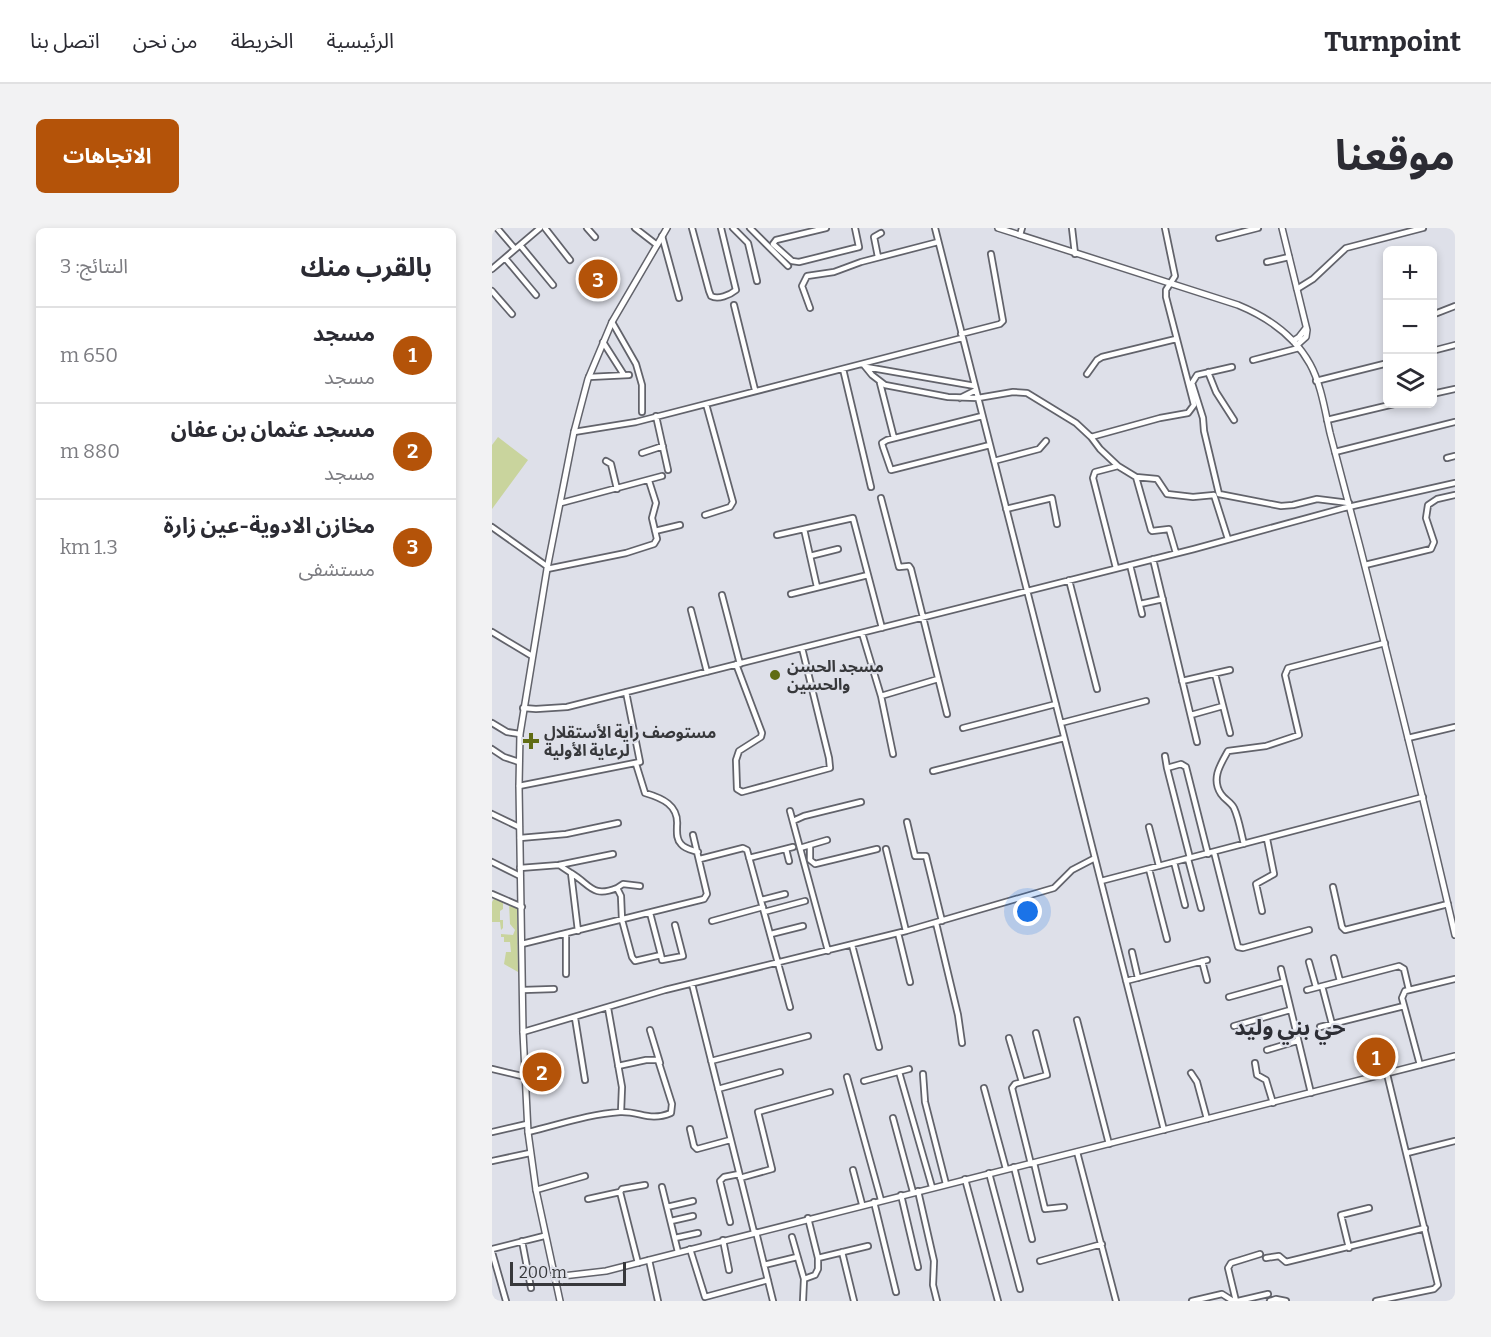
<!DOCTYPE html>
<html lang="ar">
<meta charset="utf-8">
<style>
:root{--surface:#fff;--page:#f2f2f3;--text:#2b2b33;--muted:#7c7c81;--line:#e1e1e2;--accent:#b45309}
body{margin:0;font-family:Bitter,"Noto Sans Arabic",serif;background:var(--page);color:var(--text);direction:rtl}
.controls{position:absolute;right:18px;top:18px;display:grid;overflow:hidden;border-radius:9px;box-shadow:0 3px 9px #0003}
.controls button{width:54px;height:54px;display:grid;place-items:center;padding:0;border:0;border-bottom:2px solid var(--line);background:var(--surface);color:var(--text);font:30px sans-serif}
.scale{position:absolute;left:18px;bottom:15px;width:116px;box-sizing:border-box;padding-left:6px;border:3px solid #37383b;border-top:0;font-size:16px;line-height:21px;white-space:nowrap;color:#37383b;-webkit-text-stroke:4px #dee0e9;paint-order:stroke}
.you{position:absolute;left:536px;top:684px;width:21px;height:21px;margin:-15px;border:4px solid #fff;border-radius:50%;background:#1a73e8;box-shadow:0 0 0 9px #1a73e833}
.badge{display:grid;place-items:center;width:39px;height:39px;border-radius:50%;background:var(--accent);color:#fff;font-size:20px;font-weight:700}
.pin{position:absolute;translate:-50% -50%;border:3px solid #fff;box-shadow:0 2px 6px #0006}
.list{margin:0;padding:0;list-style:none}
h2{display:flex;justify-content:space-between;align-items:center;height:78px;margin:0;padding:0 24px;font-size:26px}
h2 small{font-size:20px;font-weight:400;color:var(--muted)}
.list li{display:grid;grid-template-columns:39px 1fr auto;gap:18px;align-items:center;box-sizing:border-box;height:96px;padding:0 24px;border-top:2px solid var(--line)}
.list b{display:block;font-size:22px;white-space:nowrap}
.list p{margin:0;font-size:20px;white-space:nowrap;color:var(--muted)}
.list em{font-size:20px;font-style:normal;color:var(--muted)}
.icon{flex:none;width:33px;height:33px;fill:none;stroke:currentColor;stroke-width:2;stroke-linecap:round;stroke-linejoin:round}
.map{position:relative;flex:none;width:963px;height:1073px;overflow:hidden;direction:ltr;border-radius:9px}
header{display:flex;align-items:center;gap:36px;box-sizing:border-box;height:84px;padding:0 30px;background:var(--surface);border-bottom:2px solid var(--line)}
header strong{font-size:28px}
nav{display:flex;gap:33px;margin-inline-start:auto;font-size:21px}
.intro{display:flex;align-items:center;justify-content:space-between;box-sizing:border-box;height:144px;padding:0 36px}
h1{margin:0;font-size:42px}
.button{padding:15px 27px;border-radius:9px;background:var(--accent);color:#fff;font-size:21px;font-weight:700}
main{display:flex;gap:36px;padding:0 36px}
aside{flex:1;background:var(--surface);border-radius:9px;box-shadow:0 3px 9px #0003}
.map>svg:first-child{display:block}
</style>
<header>
<strong>Turnpoint</strong>
<nav><a>الرئيسية</a><a>الخريطة</a><a>من نحن</a><a>اتصل بنا</a></nav>
</header>
<div class="intro"><h1>موقعنا</h1><a class="button">الاتجاهات</a></div>
<main>
<div class="map">
<svg width="963" height="1073" viewBox="0 0 963 1073">
<rect width="100%" height="100%" fill="#dee0e9"/>
<path fill="#c9d49d" d="M 6,209 L 36,232 L 0,281 L 0,217 Z
M 3,669 L 11,673 L 11,681 L 8,683 L 8,692 L 11,692 L 11,700 L 9,702 L 8,694 L 0,694 L 0,674 Z
M 17,675 L 25,678 L 26,744 L 12,736 L 14,724 L 19,724 L 18,714 L 12,714 L 12,709 L 9,709 L 9,706 L 21,707 L 23,702 L 18,696 Z"/>
<g fill="none" stroke-linecap="round" stroke-linejoin="round">
<g stroke="#62636b" stroke-width="8">
<path id="minor" d="M 5,0 L 23,21
M 53,0 L 78,32
M 95,0 L 103,9
M 143,0 L 165,17
M 200,0 L 217,63 L 219,68 C 226,72 238,67 244,62 L 229,0
M 241,0 L 256,15 L 265,53
M 258,0 L 296,38
M 334,0 L 284,12 L 281,16 L 300,33 L 307,34 L 367,19 L 363,0
M 443,0 L 672,902
M 580,0 L 583,26
M 528,7 L 530,0
M 170,8 L 187,70
M 727,10 L 766,0
M 28,17 L 61,57
M 386,29 L 382,9 L 389,5
M 13,30 L 44,67
M 775,34 L 797,29
M 0,41 L 48,0
M 805,61 L 821,51 L 854,20 L 931,0
M 0,63 L 20,86
M 242,77 L 263,162
M 318,80 L 310,58 L 315,48 L 342,44 L 369,34 L 446,14
M 940,87 L 963,78
M 120,94 L 144,136 L 150,157 L 150,184
M 469,106 L 508,96 L 511,93 L 499,26
M 111,114 L 132,147
M 940,123 L 963,117
M 761,132 L 807,120
M 371,136 L 380,147 L 393,157 L 456,169 L 486,170 L 521,164 L 535,165 L 584,195 L 599,209
M 374,139 L 483,158
M 740,139 L 705,147 L 700,155 L 711,190 L 712,203 L 727,266 L 789,278 L 801,277 L 825,271 L 857,275
M 351,141 L 379,259
M 716,144 L 724,164 L 742,192
M 595,146 L 605,132 L 610,129 L 684,111
M 97,149 L 137,147
M 824,153 L 896,135
M 388,155 L 402,210
M 940,166 L 963,161
M 468,170 L 484,162
M 164,188 L 176,242
M 490,188 L 395,212 L 390,215 L 391,219 L 399,242 L 498,217
M 835,192 L 902,176
M 82,204 L 144,194 L 470,110
M 843,224 L 963,194
M 150,225 L 171,218
M 955,230 L 963,228
M 114,233 L 119,236 L 125,261
M 502,233 L 547,221 L 554,213
M 626,238 L 608,221 L 599,209 L 668,190 L 696,185 L 702,177 L 674,69 L 674,62 L 683,48 L 673,0
M 644,249 L 659,302 L 660,303 L 677,301 L 684,325
M 389,270 L 407,339 L 417,338 L 419,341 L 455,486
M 69,275 L 170,248
M 514,281 L 560,270 L 565,296
M 213,287 L 238,279 L 241,274 L 214,176
M 0,299 L 56,339
M 312,301 L 325,359
M 163,303 L 188,297
M 285,307 L 361,290 L 390,400
M 318,328 L 346,321
M 661,331 L 705,514
M 638,337 L 650,386
M 873,337 L 939,321 L 942,314 L 934,290 L 936,277 L 945,271 L 963,267
M 624,340 L 601,250 L 603,244 L 626,238 L 644,249 L 665,251 L 675,266 L 701,269 L 722,267 L 736,311
M 55,341 L 134,325 L 162,316 L 165,311 L 160,290 L 164,275 L 157,253
M 577,352 L 605,461
M 299,366 L 376,347
M 230,367 L 248,436
M 648,376 L 671,371
M 199,382 L 215,444
M 0,404 L 40,428
M 370,405 L 389,468 L 401,526
M 244,436 L 270,505 L 269,509 L 247,523 L 244,532 L 245,561 L 250,564 L 338,540 L 337,530 L 310,420
M 723,446 L 738,505
M 690,453 L 738,442
M 389,468 L 446,451
M 31,480 L 44,481 L 75,479 L 702,321 L 852,280 L 963,255
M 699,487 L 731,478
M 0,495 L 15,504 L 28,506
M 569,495 L 654,473
M 471,500 L 564,476
M 916,510 L 963,499
M 0,521 L 12,529 L 27,534
M 673,528 L 675,540
M 144,536 L 153,565 C 170,570 187,577 185,598 C 185,604 184,611 189,616 C 193,621 200,622 206,624
M 441,543 L 572,510
M 27,558 L 148,534 L 134,464
M 298,583 L 308,620
M 0,586 L 27,599
M 301,593 L 312,588 L 369,574
M 415,594 L 423,628 L 434,628 L 450,693
M 657,599 L 667,638
M 28,610 L 74,606 L 126,595
M 335,612 L 308,620 L 336,723
M 752,616 C 749,605 747,591 742,580 C 739,574 733,572 729,566 C 719,551 728,537 736,523 L 774,518 L 807,507 L 793,447 L 796,440 L 893,415
M 318,617 L 318,632 L 323,636 L 385,621
M 294,621 L 297,633
M 394,621 L 414,703
M 722,624 L 746,719 L 751,720 L 817,702
M 257,630 L 301,619
M 698,630 L 675,540 L 689,536 L 694,539 L 716,626
M 208,631 L 251,620 L 255,622 L 298,779
M 696,631 L 709,680
M 0,634 L 28,648
M 682,634 L 693,677
M 67,637 L 79,645 L 86,703
M 28,640 L 67,637 L 121,626
M 657,641 L 675,711
M 79,645 C 99,657 100,670 125,660 L 129,668 L 130,692 L 140,729 L 143,733 L 169,727 L 158,685
M 609,653 L 931,569
M 841,659 L 850,699 L 853,702 L 956,676
M 125,660 L 131,656 L 148,658
M 0,666 L 30,679
M 269,672 L 293,666
M 770,683 L 764,656 L 782,646 L 775,611
M 272,684 L 313,673
M 220,693 L 271,679
M 444,695 L 466,787 L 470,815
M 74,705 L 74,746
M 406,705 L 418,754
M 279,706 L 311,698
M 30,716 L 212,671 L 215,666 L 201,607
M 360,717 L 387,819
M 640,724 L 646,750
M 169,727 L 170,732 L 191,728 L 183,697
M 842,730 L 848,753
M 710,733 L 715,752
M 817,734 L 824,759
M 789,741 L 819,865
M 634,753 L 715,732
M 200,756 L 262,1004
M 830,758 L 840,796
M 31,762 L 62,761
M 815,762 L 907,738 L 912,741 L 917,762
M 737,769 L 791,754
M 116,780 L 130,859 L 129,884
M 83,790 L 93,852
M 585,792 L 617,916
M 742,798 L 798,782
M 828,799 L 912,778
M 158,802 L 168,835
M 31,804 L 173,762 L 414,703 L 562,660 L 580,642 L 603,630
M 517,810 L 530,854
M 775,822 L 805,813
M 219,833 L 316,808
M 763,835 L 765,847 L 774,852 L 781,875
M 928,837 L 910,770 L 913,763 L 963,751
M 0,841 L 34,849
M 407,844 L 440,959
M 699,845 L 705,854 L 715,891
M 431,846 L 433,874 L 454,956
M 355,849 L 389,972
M 372,853 L 417,841
M 492,860 L 514,941
M 226,861 L 288,844
M 401,890 L 421,964
M 198,901 L 202,918 L 205,921 L 238,912
M 0,904 L 35,896
M 36,904 C 66,897 97,886 128,884 C 148,883 157,894 179,885 L 180,876 L 166,832 L 154,832 L 126,838
M 585,924 L 624,1073
M 915,925 L 963,913
M 0,933 L 38,925
M 542,935 L 553,981 L 572,979
M 539,936 L 520,860 L 523,856 L 555,847 L 544,805
M 522,939 L 540,1011
M 361,942 L 370,976
M 497,945 L 528,1061
M 248,950 L 280,941 L 266,884 L 338,864
M 473,951 L 506,1073
M 170,959 L 186,1024
M 44,962 L 93,948
M 426,963 L 442,1033 L 441,1057 L 445,1073
M 409,967 L 426,1039
M 96,971 L 128,964
M 382,974 L 404,1064
M 175,979 L 201,973
M 179,993 L 201,988
M 238,994 L 228,953 L 232,949 L 247,946
M 264,1004 L 281,1073
M 300,1009 L 312,1051 L 311,1073
M 183,1010 L 206,1005
M 231,1012 L 237,1042
M 30,1013 L 39,1060
M 857,1020 L 849,987 L 877,980
M 0,1021 L 52,1008
M 198,1021 L 213,1069 L 276,1052
M 0,1024 L 14,1073
M 350,1024 L 362,1073
M 326,1030 L 376,1018
M 774,1030 L 787,1028 L 794,1034 L 933,1000
M 157,1032 L 166,1073
M 548,1033 L 610,1016
M 146,1035 L 128,964 L 130,961 L 153,957
M 272,1037 L 305,1029
M 312,1051 L 323,1047 L 326,1041 L 326,1030 L 316,990
M 700,1073 L 730,1066 L 741,1073
M 744,1073 L 736,1040 L 739,1035 L 768,1026
M 746,1073 L 776,1066
M 778,1073 L 784,1071 L 794,1073
M 884,1073 L 942,1061 L 946,1057 L 895,846"/>
</g>
<g stroke="#62636b" stroke-width="8">
<path id="major" d="M 506,0 L 746,77 C 775,89 802,107 818,136 C 829,156 833,183 838,205 C 848,243 858,281 868,319 C 901,448 933,577 963,707
M 790,0 L 815,102 L 814,109 L 805,117
M 801,113 L 807,109 L 814,100
M 62,1049 L 114,1043 L 963,828
M 68,1073 L 44,962 L 36,904 L 31,804 L 27,558 L 28,506 L 55,341 L 82,204 L 96,151 L 120,94 L 175,0"/>
</g>
<use href="#minor" stroke="#fff" stroke-width="4.5"/>
<use href="#major" stroke="#fff" stroke-width="5"/>
</g>
<g fill="#606c14" stroke="#dee0e9" stroke-width="2">
<circle cx="283" cy="447" r="6"/>
<path d="M36 504h6v6h6v6h-6v6h-6v-6h-6v-6h6z"/>
</g>
<g text-anchor="middle" dominant-baseline="central" stroke-width="4.5" stroke-linejoin="round" paint-order="stroke">
<g font-size="16" font-weight="bold" fill="#37383b" stroke="#dee0e9" text-anchor="start">
<text x="295" y="438">مسجد الحسن<tspan x="295" dy="18">والحسين</tspan></text>
<text x="52" y="504">مستوصف راية الأستقلال<tspan x="52" dy="18">لرعاية الأولية</tspan></text>
</g>
<g font-size="22" font-weight="bold" fill="#2d2e35" stroke="#dee0e9">
<text x="798" y="799">حي بني وليد</text>
</g>
</g>
</svg>
<div class="controls">
<button>+</button>
<button>−</button>
<button><svg class="icon" aria-label="layers" viewBox="0 0 24 24"><path d="M12 4l9 5-9 5-9-5zM3 14l9 5 9-5"/></svg></button>
</div>
<div class="scale">200 m</div>
<div class="you"></div>
<div class="pin badge" style="left:884px;top:829px">1</div>
<div class="pin badge" style="left:50px;top:844px">2</div>
<div class="pin badge" style="left:106px;top:51px">3</div>
</div>
<aside>
<h2>بالقرب منك<small>النتائج: 3</small></h2>
<ul class="list">
<li><span class="badge">1</span><div><b>مسجد</b><p>مسجد</p></div><em>650 m</em></li>
<li><span class="badge">2</span><div><b>مسجد عثمان بن عفان</b><p>مسجد</p></div><em>880 m</em></li>
<li><span class="badge">3</span><div><b>مخازن الادوية-عين زارة</b><p>مستشفى</p></div><em>1.3 km</em></li>
</ul>
</aside>
</main>
